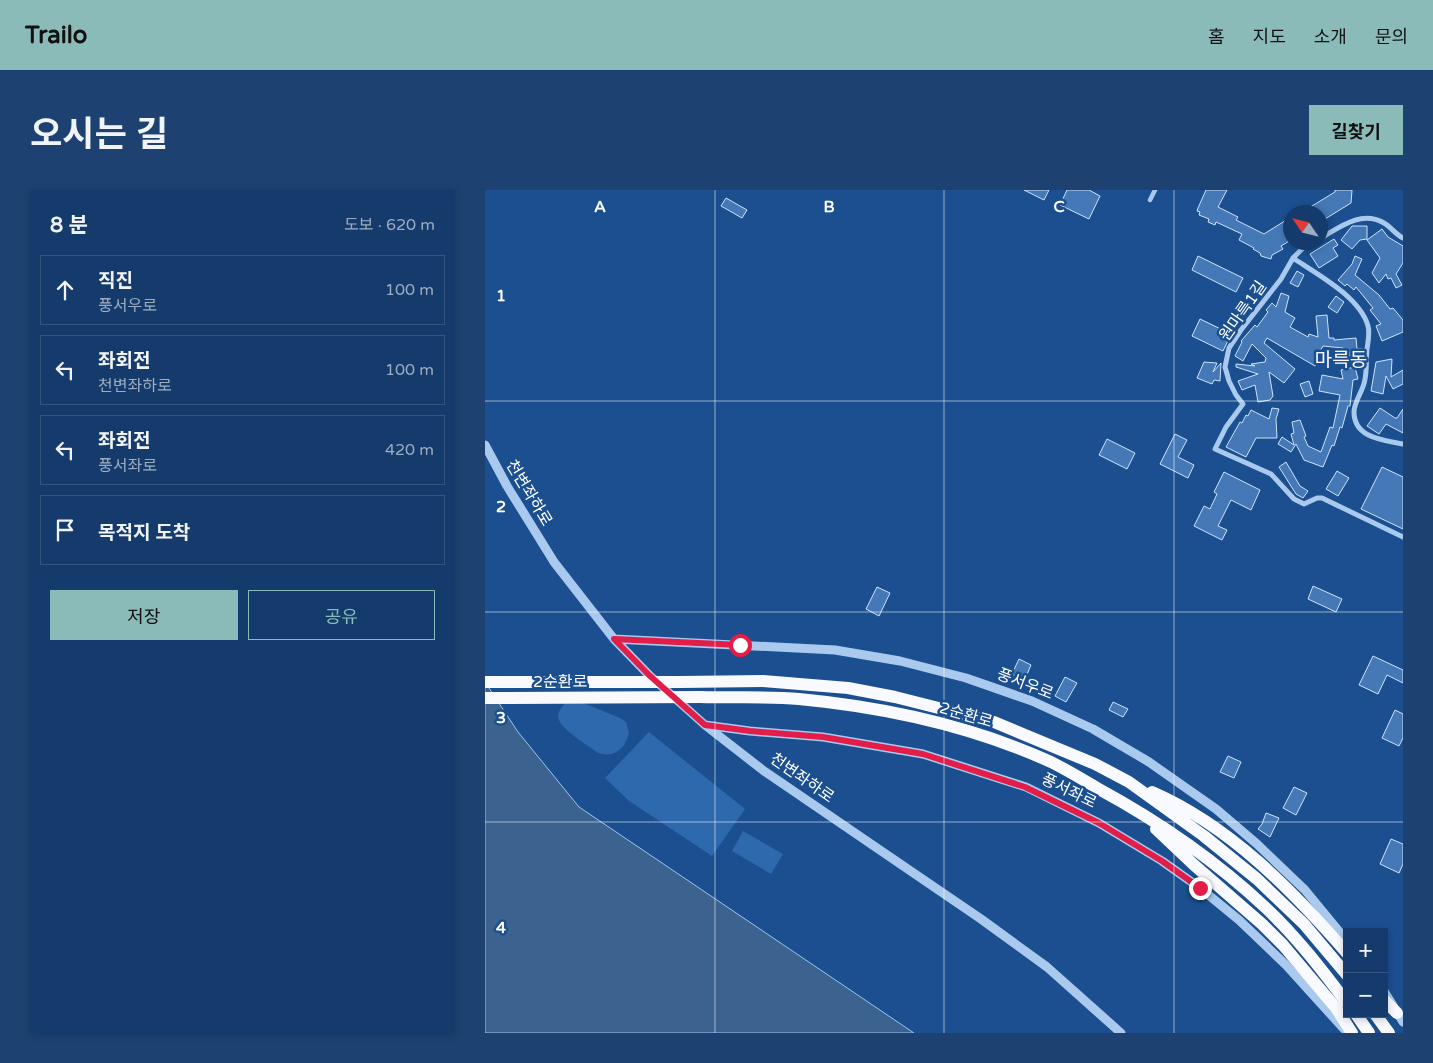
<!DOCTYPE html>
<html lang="ko">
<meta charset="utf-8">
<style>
:root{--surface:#143b6b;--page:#1d4271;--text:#f1f3f6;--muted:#9dadc1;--line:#33557e;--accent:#8bbbb9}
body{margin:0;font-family:"Varela Round","Noto Sans KR",sans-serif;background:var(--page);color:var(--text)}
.controls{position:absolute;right:15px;bottom:15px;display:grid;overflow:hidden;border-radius:0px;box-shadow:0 2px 8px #0003}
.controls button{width:45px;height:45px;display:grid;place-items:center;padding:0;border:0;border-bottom:1px solid var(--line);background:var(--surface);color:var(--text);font:25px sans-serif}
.compass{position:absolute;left:798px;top:15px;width:45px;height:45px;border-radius:50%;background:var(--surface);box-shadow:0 2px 8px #0003;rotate:305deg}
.stop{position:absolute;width:15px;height:15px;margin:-11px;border:4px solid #e11d48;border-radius:50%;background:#fff}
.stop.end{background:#e11d48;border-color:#fff;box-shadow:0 1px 5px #0008}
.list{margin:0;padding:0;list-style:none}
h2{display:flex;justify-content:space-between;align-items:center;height:65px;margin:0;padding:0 20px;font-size:21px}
h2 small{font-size:16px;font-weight:400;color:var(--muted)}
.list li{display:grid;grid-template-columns:32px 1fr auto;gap:15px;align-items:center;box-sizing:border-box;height:70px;margin:0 10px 10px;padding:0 10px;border:1px solid var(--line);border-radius:0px}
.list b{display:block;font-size:19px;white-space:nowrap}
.list p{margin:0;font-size:16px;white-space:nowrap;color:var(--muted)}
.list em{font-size:16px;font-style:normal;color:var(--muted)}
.actions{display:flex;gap:10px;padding:15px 20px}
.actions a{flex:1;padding:11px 0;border:1px solid var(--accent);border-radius:0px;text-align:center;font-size:18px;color:var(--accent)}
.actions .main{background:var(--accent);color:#111}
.icon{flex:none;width:28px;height:28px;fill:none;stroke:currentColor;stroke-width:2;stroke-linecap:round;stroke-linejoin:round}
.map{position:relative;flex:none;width:918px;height:843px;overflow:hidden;border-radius:0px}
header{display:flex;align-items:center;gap:30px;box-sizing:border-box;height:70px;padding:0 25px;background:var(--accent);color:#111}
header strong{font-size:24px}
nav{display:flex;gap:28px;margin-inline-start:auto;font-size:18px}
.intro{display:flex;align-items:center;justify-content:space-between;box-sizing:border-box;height:120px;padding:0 30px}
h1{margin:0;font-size:35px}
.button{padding:12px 22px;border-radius:0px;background:var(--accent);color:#111;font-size:18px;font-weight:700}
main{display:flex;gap:30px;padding:0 30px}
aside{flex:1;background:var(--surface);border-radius:0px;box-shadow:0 2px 8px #0003}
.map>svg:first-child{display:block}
</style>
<header>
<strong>Trailo</strong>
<nav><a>홈</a><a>지도</a><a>소개</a><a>문의</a></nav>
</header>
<div class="intro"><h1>오시는 길</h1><a class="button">길찾기</a></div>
<main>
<aside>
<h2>8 분<small>도보 · 620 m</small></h2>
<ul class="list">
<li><svg class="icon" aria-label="ahead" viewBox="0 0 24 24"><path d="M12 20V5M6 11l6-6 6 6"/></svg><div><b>직진</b><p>풍서우로</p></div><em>100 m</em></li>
<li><svg class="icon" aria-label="left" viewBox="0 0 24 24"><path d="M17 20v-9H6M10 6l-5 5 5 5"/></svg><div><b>좌회전</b><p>천변좌하로</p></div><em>100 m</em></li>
<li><svg class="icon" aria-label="left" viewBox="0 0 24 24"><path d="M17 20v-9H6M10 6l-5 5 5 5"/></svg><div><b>좌회전</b><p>풍서좌로</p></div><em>420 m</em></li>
<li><svg class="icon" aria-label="arrive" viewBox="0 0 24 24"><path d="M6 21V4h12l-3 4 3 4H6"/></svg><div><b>목적지 도착</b></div></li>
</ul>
<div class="actions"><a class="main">저장</a><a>공유</a></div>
</aside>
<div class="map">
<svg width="918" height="843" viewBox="0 0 918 843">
<rect width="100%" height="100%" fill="#1b4f8f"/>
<path fill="#2e69ad" d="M 91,510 L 135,528 L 141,532 L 144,543 C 140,559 130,568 113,563 C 104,556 73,538 73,526 C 73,521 78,516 81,512 Z
M 164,542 L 260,619 L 227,666 L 144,611 L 120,588 Z
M 258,641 L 298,664 L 286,684 L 247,661 Z"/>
<path fill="#3c6290" stroke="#9cc4f0" d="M 0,492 L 33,542 L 94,617 L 429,843 L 0,843 Z"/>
<path fill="#4478b7" stroke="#cfe3fa" d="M 539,0 L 564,0 L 559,10 Z
M 582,0 L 604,0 L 615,6 L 604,29 L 575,15 Z
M 721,0 L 742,0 L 733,17 L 753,27 L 751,30 L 779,44 L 806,27 L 806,50 L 796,56 L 798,59 L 787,65 L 786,69 L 776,66 L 775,63 L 768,59 L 769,58 L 754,50 L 757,44 L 731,32 L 730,35 L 723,32 L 724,29 L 714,25 L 715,22 L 712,21 L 713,18 Z
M 850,0 L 867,0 L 866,13 L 840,29 L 836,22 L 817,22 L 850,2 Z
M 241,8 L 262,20 L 257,28 L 236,16 Z
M 867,36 L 882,36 L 882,49 L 875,50 L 867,59 L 856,50 Z
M 897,39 L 903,47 L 918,56 L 918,73 L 911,84 L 917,95 L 911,98 L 906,88 L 903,89 L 901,84 L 894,93 L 887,83 L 895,68 L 882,50 Z
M 849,49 L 853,55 L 848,58 L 853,66 L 834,78 L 825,64 Z
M 713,66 L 758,88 L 751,102 L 707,80 Z
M 870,66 L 877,69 L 870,85 L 894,105 L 905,119 L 908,118 L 918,130 L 918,142 L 897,151 L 891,136 L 896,134 L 885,120 L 888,118 L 871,97 L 869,100 L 862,94 L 860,96 L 853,90 L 867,74 Z
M 812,81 L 819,85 L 813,97 L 805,93 Z
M 796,103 L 804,106 L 800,122 L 810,128 L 805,137 L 823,147 L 824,144 L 833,147 L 831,126 L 842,125 L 844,148 L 849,148 L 849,150 L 871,148 L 872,159 L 878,159 L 877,165 L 864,166 L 864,162 L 858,162 L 858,158 L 838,156 L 831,168 L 834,169 L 830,176 L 782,148 L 779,153 L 810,179 L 799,193 L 784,182 L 788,206 L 785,210 L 773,212 L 770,195 L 757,200 L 753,191 L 773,184 L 751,177 L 751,174 L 770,176 L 766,174 L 780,172 L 781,168 L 767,154 L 758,171 L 750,166 L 757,152 L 756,151 L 770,135 L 772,137 L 783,122 L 781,120 L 787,113 L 791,117 Z
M 851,106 L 859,112 L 852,123 L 843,117 Z
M 715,129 L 746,144 L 738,161 L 707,146 Z
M 907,169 L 906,187 L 918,180 L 918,194 L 908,199 L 901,186 L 898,204 L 886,201 L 891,172 Z
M 719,172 L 732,173 L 728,182 L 736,173 L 735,191 L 729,190 L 727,194 L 712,188 Z
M 870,177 L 873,189 L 868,190 L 865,216 L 863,216 L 857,238 L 855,237 L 849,256 L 847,255 L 838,277 L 819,270 L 811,254 L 806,262 L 793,254 L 797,247 L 809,255 L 806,244 L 809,243 L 807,232 L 815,230 L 821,246 L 819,247 L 823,256 L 836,262 L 845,237 L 848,238 L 855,205 L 834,201 L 837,185 L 858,189 L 856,180 Z
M 824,191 L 828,204 L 820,207 L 815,194 Z
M 787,218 L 794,219 L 791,229 L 792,248 L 771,248 L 761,267 L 741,257 L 755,232 L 757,233 L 761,225 L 763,226 L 766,220 L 784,229 Z
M 895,218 L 910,228 L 912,228 L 918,219 L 918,243 L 901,234 L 894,244 L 882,236 Z
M 690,244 L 702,250 L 693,267 L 709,275 L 703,288 L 675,274 Z
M 622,249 L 650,263 L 642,279 L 614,265 Z
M 801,272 L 815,296 L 823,301 L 818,308 L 811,304 L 794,277 Z
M 897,277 L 918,287 L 918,339 L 876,319 Z
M 852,281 L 864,288 L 853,306 L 841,299 Z
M 739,282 L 775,300 L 766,320 L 746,310 L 733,336 L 742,340 L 737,350 L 709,336 L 719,316 L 725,319 L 732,304 L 729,302 Z
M 828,396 L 857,409 L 851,422 L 823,409 Z
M 392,397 L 405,403 L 394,426 L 381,419 Z
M 888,466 L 918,480 L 918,493 L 902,485 L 893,504 L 874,495 Z
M 534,469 L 546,475 L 538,494 L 525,488 Z
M 580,487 L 592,493 L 581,512 L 570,506 Z
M 628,512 L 643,519 L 638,527 L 624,520 Z
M 910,520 L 918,524 L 918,548 L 914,556 L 897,548 Z
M 743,566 L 756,572 L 749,588 L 735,582 Z
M 809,597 L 822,603 L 811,625 L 798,618 Z
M 781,623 L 794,628 L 785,647 L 773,639 L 777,634 Z
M 906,649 L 918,654 L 918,674 L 914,683 L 895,674 Z"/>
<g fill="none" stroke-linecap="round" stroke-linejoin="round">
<path stroke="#a9c9ee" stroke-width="4.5" d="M 665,10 L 670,0"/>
<path stroke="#a9c9ee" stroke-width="5" d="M 836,48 C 855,37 876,20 899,33 C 906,37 910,44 918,48
M 828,52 L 818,58 L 808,68 L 796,89 L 756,140 L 744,158 L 740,177 L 744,191 L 751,205 L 758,214 L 741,237 L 730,259 L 786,284 L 809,309 L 819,314 L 832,308 L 837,308 L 918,347
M 808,68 C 832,84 875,107 883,136 C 885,143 883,152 882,159 C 881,169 882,179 880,189 C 879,200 869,211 869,222 C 869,248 898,250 918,254"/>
<path stroke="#a9c9ee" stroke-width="9" d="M 0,255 L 22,296 L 69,372 L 129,449 L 164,485 L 220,535 L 279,581 L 496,729 L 562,777 L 636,843
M 129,449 L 350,460 L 415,471 L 481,488 L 547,511 L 608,539 L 664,572 L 731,619 L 772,654 L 820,700 L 862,751
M 220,535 L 265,541 L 338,547 L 438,564 L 541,597 L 614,633 L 677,671 L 715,698 L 754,730 L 801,775 L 859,839
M 899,801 L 918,832"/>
<path stroke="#f8faff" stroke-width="12" d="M 195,492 L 278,491 L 363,498 L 410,507 L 509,532 L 610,574 L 644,592 L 719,646 L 772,689 L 819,734 L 862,785
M 216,507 C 248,508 282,506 314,509 C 399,517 487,536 566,572 C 582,580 597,589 612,598 C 673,631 730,670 781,718 C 811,746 837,780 862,813
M 667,602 C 745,636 807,700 862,763
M 671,639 L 708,674 L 777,734 L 798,755 L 851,818 L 867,843
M 899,810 L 912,823
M 871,824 L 884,843
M 890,824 L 904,843"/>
<path stroke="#f8faff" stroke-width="12" d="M 0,492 L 195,492
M 0,508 L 216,507"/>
</g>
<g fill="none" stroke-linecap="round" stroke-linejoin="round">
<path stroke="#e11d48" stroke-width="6" d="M 255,455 L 129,449 L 164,485 L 220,535 L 265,541 L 338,547 L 438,564 L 540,597 L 614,633 L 677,671 L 715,698"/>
</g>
<path fill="none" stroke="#fff" stroke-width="1" stroke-opacity="0.55" d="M 230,0 L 230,843M 459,0 L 459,843M 689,0 L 689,843M 0,211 L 918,211M 0,422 L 918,422M 0,632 L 918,632"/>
<g text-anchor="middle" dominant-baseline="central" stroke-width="5" stroke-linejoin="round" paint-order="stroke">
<g font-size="16" fill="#fff" stroke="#1b4f8f">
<text transform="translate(758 121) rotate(-55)">원마륵1길</text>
<text transform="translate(44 303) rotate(59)">천변좌하로</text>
<text x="75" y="492">2순환로</text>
<text transform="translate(540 494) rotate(21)">풍서우로</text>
<text transform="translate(481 525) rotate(16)">2순환로</text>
<text transform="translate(317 588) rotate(35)">천변좌하로</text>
<text transform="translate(584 601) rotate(26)">풍서좌로</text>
</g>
<g font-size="19" fill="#fff" stroke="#1b4f8f">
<text x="856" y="170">마륵동</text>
</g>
</g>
<g font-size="16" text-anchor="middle" font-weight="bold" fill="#fff" stroke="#1b4f8f" stroke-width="5" stroke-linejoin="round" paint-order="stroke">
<text x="115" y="22">A</text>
<text x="344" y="22">B</text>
<text x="574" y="22">C</text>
<text x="16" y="111">1</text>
<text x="16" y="322">2</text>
<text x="16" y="533">3</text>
<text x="16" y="743">4</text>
</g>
</svg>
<div class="controls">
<button>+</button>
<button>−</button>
</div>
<svg class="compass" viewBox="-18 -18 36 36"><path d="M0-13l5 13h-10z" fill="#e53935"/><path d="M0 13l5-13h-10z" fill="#9dadc1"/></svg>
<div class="stop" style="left:255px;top:455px"></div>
<div class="stop end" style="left:715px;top:698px"></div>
</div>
</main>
